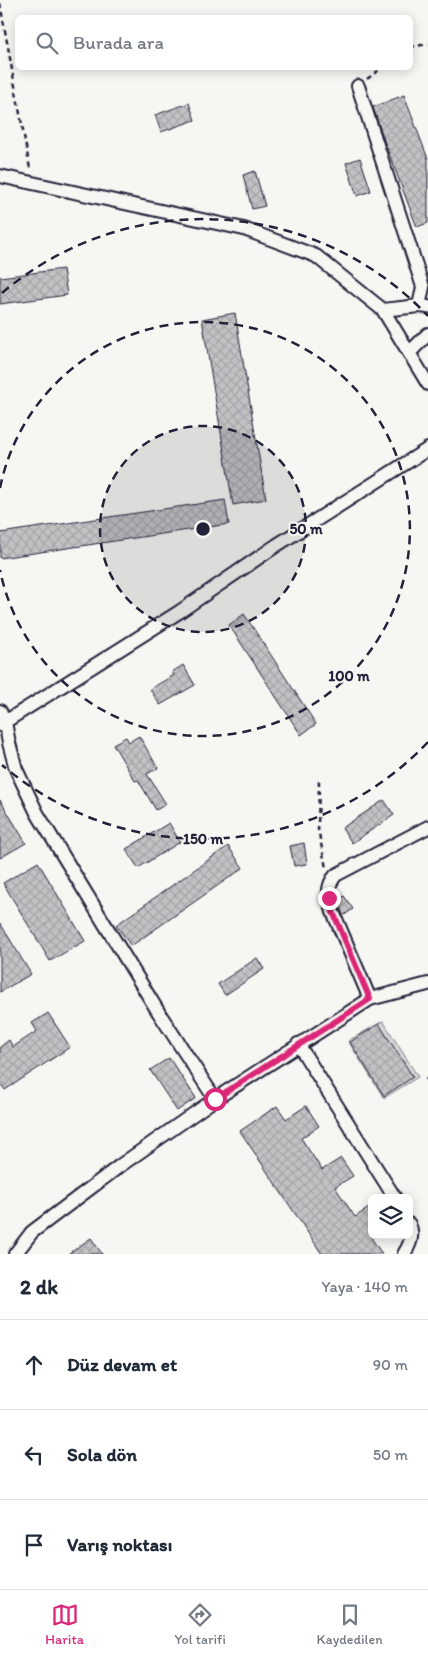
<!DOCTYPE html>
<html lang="tr">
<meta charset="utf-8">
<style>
:root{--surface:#fff;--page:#f2f2f3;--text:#1f2937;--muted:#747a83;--line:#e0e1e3;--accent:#db2777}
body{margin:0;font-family:Itim,sans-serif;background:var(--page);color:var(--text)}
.controls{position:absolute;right:15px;bottom:15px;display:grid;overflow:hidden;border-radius:8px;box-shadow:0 2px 12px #0003}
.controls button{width:45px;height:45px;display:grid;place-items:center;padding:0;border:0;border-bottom:1px solid var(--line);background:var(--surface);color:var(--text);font:25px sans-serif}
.stop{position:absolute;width:15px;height:15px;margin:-11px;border:4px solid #db2777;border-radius:50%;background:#fff}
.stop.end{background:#db2777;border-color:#fff;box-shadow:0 1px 5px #0008}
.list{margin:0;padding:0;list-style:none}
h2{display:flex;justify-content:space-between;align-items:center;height:65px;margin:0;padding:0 20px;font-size:21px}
h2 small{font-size:16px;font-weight:400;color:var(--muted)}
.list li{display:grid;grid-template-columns:32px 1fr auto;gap:15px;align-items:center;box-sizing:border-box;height:90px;padding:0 20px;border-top:1px solid var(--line)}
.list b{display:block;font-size:19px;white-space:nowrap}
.list em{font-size:16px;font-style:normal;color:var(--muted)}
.icon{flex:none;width:28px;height:28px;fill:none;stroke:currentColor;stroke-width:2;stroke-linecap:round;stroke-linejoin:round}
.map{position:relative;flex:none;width:428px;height:1254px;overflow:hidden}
.search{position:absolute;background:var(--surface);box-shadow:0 2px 12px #0003;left:15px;right:15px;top:15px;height:55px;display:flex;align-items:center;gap:12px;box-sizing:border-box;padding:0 18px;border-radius:8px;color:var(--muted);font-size:19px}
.sheet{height:335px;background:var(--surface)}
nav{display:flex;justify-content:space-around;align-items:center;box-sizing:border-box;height:70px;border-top:1px solid var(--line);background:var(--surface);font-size:14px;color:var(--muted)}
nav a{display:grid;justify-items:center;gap:2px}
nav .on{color:var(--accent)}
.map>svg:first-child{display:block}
</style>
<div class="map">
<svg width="428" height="1254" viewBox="0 0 428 1254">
<defs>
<pattern id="building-cross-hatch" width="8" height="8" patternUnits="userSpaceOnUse" patternTransform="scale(1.25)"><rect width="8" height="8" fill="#c2c2c4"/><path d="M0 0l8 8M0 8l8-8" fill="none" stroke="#a6a6a9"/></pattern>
</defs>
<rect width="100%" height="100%" fill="#f6f6f2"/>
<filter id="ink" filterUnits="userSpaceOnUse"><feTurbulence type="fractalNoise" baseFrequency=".02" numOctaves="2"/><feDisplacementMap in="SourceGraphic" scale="10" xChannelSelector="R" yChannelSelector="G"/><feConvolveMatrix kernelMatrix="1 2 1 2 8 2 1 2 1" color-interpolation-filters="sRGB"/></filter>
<g filter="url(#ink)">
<path fill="#d7d7d7" stroke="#7c7c89" d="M 383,1021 L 418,1077 L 384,1098 L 348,1041 Z"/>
<path fill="url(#building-cross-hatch)" stroke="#22223b" d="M 404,95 L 428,159 L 428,223 L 417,227 L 385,143 L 373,107 Z
M 189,103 L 195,120 L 161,132 L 155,115 Z
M 360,158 L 371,191 L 357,196 L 346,163 Z
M 255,171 L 265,206 L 252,209 L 243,175 Z
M 63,269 L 67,295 L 0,304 L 0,277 Z
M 235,313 L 266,499 L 233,505 L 202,319 Z
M 225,500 L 229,524 L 0,558 L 0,533 Z
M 244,614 L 316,724 L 301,735 L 229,625 Z
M 183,665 L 195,685 L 160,705 L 150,689 L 174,675 L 172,672 Z
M 139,736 L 158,768 L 147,774 L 166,804 L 156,810 L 138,780 L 135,781 L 113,744 L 126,737 L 129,742 Z
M 0,800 L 26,843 L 0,858 Z
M 384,800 L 394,815 L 352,843 L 342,828 Z
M 169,823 L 180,842 L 138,868 L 126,849 Z
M 304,843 L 307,864 L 294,866 L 290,846 Z
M 228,846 L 243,868 L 131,946 L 116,925 Z
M 38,862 L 85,941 L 50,961 L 3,883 Z
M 344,896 L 353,909 L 343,916 L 338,899 Z
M 0,923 L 31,974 L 0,992 Z
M 257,958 L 264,969 L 225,995 L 218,984 Z
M 48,1013 L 70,1047 L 5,1090 L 0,1083 L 0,1047 L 9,1040 L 13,1047 L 37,1031 L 32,1023 Z
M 379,1024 L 413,1077 L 384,1096 L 350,1042 Z
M 169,1058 L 196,1098 L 177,1111 L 150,1070 Z
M 277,1106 L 286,1119 L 306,1106 L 319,1126 L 301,1138 L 322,1170 L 341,1158 L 353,1176 L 335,1187 L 355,1217 L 372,1206 L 372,1239 L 382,1254 L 322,1254 L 240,1131 Z
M 91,1238 L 102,1254 L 68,1254 Z"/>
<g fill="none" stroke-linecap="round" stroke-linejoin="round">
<g stroke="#22223b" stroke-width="16">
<path id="minor" d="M 358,86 L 423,287 L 419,306
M 0,176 L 244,229 L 316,256 L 383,310 L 419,306 L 428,307
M 383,310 L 428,384
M 409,353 L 428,334
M 0,711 L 5,722 L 9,743 L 16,769 L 37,813 L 159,1013 L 215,1099
M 0,725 L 179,612 L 277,545 L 428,449
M 370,999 L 333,912 C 329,898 325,887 336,875 L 428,827
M 298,1044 L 395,1198
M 15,1254 L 32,1232 L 121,1165 L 215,1099 L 370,999 L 428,984
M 404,1254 C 410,1245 414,1234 409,1224"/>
</g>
<path stroke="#22223b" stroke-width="2.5" stroke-dasharray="5 4" stroke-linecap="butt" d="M 0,3 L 30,169
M 410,47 L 428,44
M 367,79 L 382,68
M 319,781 L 318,829 L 326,868
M 426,1078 L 428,1081"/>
<use href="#minor" stroke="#f6f6f2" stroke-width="12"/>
</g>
</g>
<g fill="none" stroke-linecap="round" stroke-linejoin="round" filter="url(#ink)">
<path stroke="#db2777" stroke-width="6" d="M 215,1099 L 370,999 L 333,912 L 329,898"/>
</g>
<circle cx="203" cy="529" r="103" fill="#22223b" fill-opacity=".12"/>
<g fill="none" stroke="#22223b" stroke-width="2.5" stroke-dasharray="9 6">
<circle cx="203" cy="529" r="103"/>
<path d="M0 488A207 207 0 1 1 0 570"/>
<path d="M428 742A310 310 0 0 1 2 765M2 293A310 310 0 0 1 428 316"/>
</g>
<circle cx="203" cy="529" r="8" fill="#22223b" stroke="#f6f6f2" stroke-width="2.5"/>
<g font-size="15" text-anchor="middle" font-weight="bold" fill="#22223b" stroke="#f6f6f2" stroke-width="4" stroke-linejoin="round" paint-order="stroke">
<text x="306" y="534">50 m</text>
<text x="349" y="681">100 m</text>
<text x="203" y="844">150 m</text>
</g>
</svg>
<div class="controls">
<button><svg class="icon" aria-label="layers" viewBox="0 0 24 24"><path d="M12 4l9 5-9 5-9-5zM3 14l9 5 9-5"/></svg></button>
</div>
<div class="stop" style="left:215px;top:1099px"></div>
<div class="stop end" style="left:329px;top:898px"></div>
<div class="search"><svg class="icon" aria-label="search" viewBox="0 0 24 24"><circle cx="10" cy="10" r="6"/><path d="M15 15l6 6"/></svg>Burada ara</div>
</div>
<section class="sheet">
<h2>2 dk<small>Yaya · 140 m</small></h2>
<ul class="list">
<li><svg class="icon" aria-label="ahead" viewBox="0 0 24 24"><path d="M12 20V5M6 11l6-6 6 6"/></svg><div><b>Düz devam et</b></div><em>90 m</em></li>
<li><svg class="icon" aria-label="left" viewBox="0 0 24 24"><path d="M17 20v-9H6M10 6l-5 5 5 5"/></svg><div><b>Sola dön</b></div><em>50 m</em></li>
<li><svg class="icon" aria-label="arrive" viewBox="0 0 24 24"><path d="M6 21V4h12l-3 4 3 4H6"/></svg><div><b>Varış noktası</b></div></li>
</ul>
</section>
<nav>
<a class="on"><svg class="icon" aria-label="map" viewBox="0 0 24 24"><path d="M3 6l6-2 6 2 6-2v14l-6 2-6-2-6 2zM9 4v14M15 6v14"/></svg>Harita</a>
<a><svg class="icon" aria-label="directions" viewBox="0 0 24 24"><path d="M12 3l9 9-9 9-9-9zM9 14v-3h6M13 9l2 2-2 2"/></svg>Yol tarifi</a>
<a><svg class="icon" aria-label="saved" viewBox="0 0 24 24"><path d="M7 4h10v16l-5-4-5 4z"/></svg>Kaydedilen</a>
</nav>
